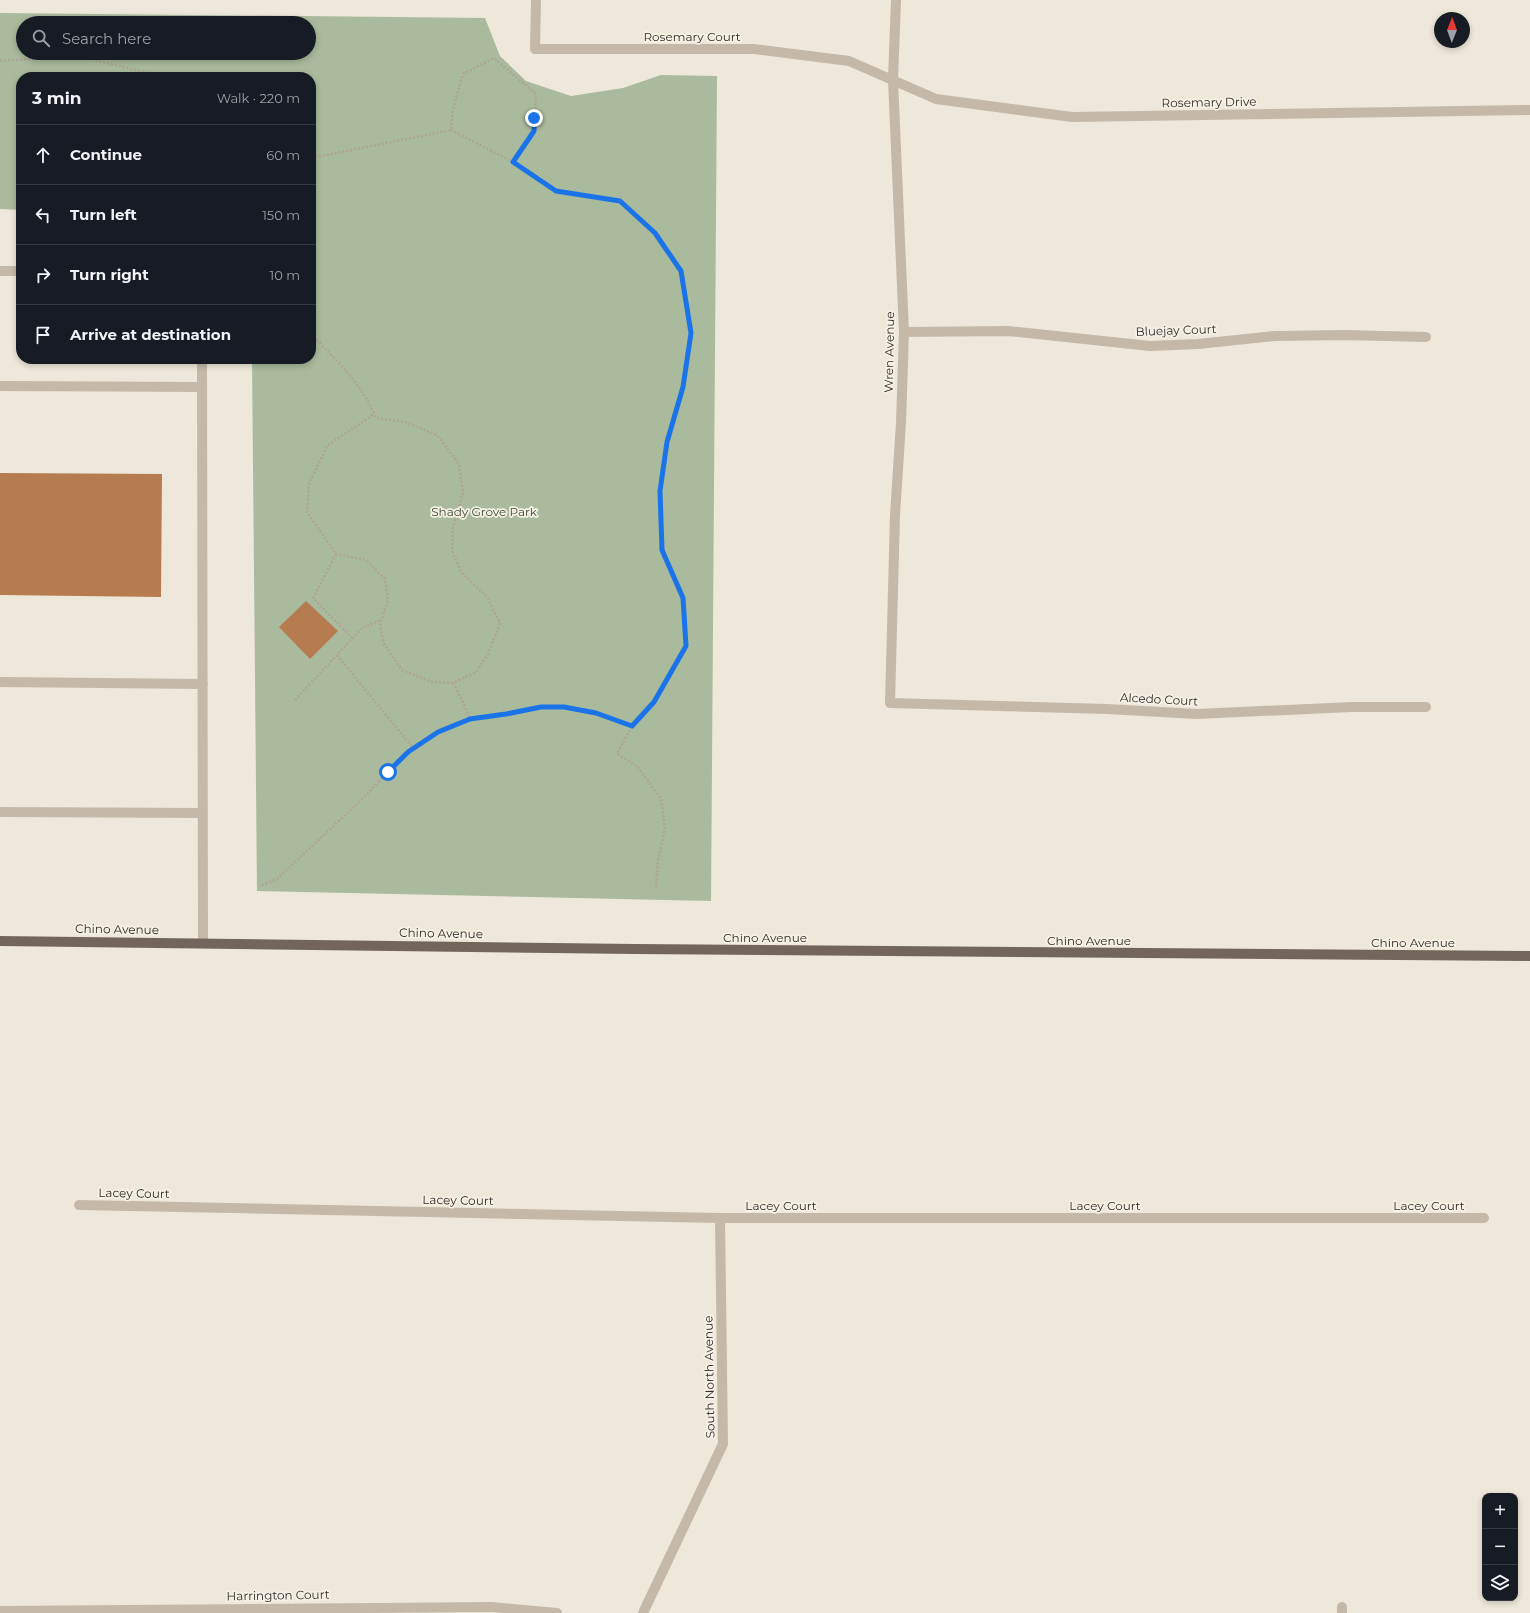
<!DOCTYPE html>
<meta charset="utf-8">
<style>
:root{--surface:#171b24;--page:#20242c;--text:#f1f3f6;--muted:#9ea1a6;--line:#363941}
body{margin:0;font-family:Montserrat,sans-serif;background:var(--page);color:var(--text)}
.controls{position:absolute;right:12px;bottom:12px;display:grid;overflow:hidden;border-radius:8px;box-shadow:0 2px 6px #0003}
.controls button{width:36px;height:36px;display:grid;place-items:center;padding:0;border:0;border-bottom:1px solid var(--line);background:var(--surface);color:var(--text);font:20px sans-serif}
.compass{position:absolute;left:1434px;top:12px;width:36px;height:36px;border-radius:50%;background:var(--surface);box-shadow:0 2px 6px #0003;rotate:1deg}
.stop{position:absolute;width:12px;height:12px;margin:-9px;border:3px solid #1a73e8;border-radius:50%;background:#fff}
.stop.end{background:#1a73e8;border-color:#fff;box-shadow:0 1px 4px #0008}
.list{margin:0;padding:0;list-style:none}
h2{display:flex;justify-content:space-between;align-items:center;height:52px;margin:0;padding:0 16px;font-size:17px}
h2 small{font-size:13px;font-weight:400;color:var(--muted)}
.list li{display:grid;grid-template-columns:26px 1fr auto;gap:12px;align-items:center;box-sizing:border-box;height:60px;padding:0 16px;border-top:1px solid var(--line)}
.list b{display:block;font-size:15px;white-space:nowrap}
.list em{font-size:13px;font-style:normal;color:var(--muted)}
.icon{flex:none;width:22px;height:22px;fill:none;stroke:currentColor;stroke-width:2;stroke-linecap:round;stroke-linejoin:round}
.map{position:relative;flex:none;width:1530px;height:1613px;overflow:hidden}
.search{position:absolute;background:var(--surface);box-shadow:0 2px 6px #0003;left:16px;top:16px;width:300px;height:44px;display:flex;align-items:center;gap:10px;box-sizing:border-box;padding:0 14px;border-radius:22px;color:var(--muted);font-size:15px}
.panel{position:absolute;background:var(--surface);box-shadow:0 2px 6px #0003;left:16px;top:72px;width:300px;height:292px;border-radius:16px}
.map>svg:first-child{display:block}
</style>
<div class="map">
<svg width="1530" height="1613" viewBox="0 0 1530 1613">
<rect width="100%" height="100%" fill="#ede8d9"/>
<path fill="#aaba9c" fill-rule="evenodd" d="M 0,13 L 485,18 L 500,56 L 526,81 L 571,96 L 623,88 L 661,75 L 717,76 L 711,901 L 257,891 L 252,359 L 311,359 L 311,77 L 21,77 L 21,210 L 0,209 ZM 23,23 L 309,23 L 309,53 L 23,53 Z"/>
<path fill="#b67b4f" d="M 0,473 L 162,474 L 161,597 L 0,595 Z
M 306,601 L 338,631 L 310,659 L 279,627 Z"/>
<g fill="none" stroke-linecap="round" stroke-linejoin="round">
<path stroke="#afa492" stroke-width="2.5" stroke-dasharray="2 2" stroke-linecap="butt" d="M 0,61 L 77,56 L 149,73 L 157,77
M 451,130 L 513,162
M 311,158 L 451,130 L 453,109 L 463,74 L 494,58 L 536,94 L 534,131 L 513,162 L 557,191 L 620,201 L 655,233 L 681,271 L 691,333 L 683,387 L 667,442 L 660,491 L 662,550 L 683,598 L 686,646 L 654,702 L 632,726 L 617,754 L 637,766 L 661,799 L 665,828 L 658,860 L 656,889
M 311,334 C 335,359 363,385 376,418 L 405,422 L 437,435 L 459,464 L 463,493 L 453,528 L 452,551 L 461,572 L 487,597 L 500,623 L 488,654 L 476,672 L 453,683 L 432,682 L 402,670 L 384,644 L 380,625 L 388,600 L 385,579 L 366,560 L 336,554 L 307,512 L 309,484 L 327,446 L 374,414
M 336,554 L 313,598 L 352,638
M 337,655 L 413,748
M 453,683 L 463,702 L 470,719
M 295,700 L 362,628 L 381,620
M 262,885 L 277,879 L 358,803 L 408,752 L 438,732 L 470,719 L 505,714 L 541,707 L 564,707 L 596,713 L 632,726"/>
<path stroke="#c4b9a7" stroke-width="10" d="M 536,0 L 535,49 L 754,49 L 849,61 L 936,99 L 1072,117 L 1530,110
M 896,0 L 893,80 L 904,332 L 901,423 L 895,515 L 890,703 L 1107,709 L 1197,714 L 1352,707 L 1426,707
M 0,271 L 21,271
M 904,332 L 1008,331 L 1150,346 L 1198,344 L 1275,336 L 1344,335 L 1426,337
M 202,359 L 203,943
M 0,386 L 202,387
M 0,682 L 203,684
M 0,812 L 203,813
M 79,1205 L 720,1218 L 1484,1218
M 1342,1607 L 1342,1613
M 0,1611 L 492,1607 L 557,1613
M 643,1613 L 723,1444 L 720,1218"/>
<path stroke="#716659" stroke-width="10" d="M 0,941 L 635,949 L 1530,956"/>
</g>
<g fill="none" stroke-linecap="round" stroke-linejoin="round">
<path stroke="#1a73e8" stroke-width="5" d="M 388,772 L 408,752 L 438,732 L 470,719 L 506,714 L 541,707 L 564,707 L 596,713 L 632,726 L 654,702 L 686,646 L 683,598 L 662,550 L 660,491 L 667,442 L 683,387 L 691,333 L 681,271 L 655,233 L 620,201 L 556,191 L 513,162 L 534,131 L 534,118"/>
</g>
<g text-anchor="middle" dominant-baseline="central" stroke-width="3.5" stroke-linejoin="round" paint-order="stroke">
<g font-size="12" fill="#312c27" stroke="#f6f1e5">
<text x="692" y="36">Rosemary Court</text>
<text transform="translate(1209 102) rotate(-1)">Rosemary Drive</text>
<text transform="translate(1176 330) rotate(-2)">Bluejay Court</text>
<text transform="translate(889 352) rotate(-89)">Wren Avenue</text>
<text transform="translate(1159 699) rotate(3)">Alcedo Court</text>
<text transform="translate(117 929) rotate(1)">Chino Avenue</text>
<text transform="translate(441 933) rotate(1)">Chino Avenue</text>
<text x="765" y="937">Chino Avenue</text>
<text x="1089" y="940">Chino Avenue</text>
<text x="1413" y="942">Chino Avenue</text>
<text transform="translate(134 1193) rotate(1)">Lacey Court</text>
<text transform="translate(458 1200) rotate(1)">Lacey Court</text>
<text x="781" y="1205">Lacey Court</text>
<text x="1105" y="1205">Lacey Court</text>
<text x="1429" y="1205">Lacey Court</text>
<text transform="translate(709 1377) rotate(-91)">South North Avenue</text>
<text transform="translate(278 1595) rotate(-1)">Harrington Court</text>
</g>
<g font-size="12" fill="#3b4c2e" stroke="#f6f1e5">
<text x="484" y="511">Shady Grove Park</text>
</g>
</g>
</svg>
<div class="controls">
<button>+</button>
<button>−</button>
<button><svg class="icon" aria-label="layers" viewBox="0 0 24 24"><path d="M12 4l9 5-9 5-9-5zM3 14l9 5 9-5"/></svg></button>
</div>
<svg class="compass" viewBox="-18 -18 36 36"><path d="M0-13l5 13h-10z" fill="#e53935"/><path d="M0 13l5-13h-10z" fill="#9ea1a6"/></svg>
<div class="stop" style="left:388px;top:772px"></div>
<div class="stop end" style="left:534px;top:118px"></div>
<div class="search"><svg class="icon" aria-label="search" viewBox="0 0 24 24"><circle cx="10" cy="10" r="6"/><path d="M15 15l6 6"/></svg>Search here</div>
<section class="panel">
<h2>3 min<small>Walk · 220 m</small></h2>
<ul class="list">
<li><svg class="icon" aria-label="ahead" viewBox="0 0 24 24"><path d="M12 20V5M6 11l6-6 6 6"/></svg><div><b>Continue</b></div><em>60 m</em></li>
<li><svg class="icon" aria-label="left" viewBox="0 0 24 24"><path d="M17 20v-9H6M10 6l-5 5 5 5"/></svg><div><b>Turn left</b></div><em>150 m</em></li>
<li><svg class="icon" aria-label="right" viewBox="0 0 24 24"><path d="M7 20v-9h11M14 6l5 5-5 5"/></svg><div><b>Turn right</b></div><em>10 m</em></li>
<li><svg class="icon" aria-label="arrive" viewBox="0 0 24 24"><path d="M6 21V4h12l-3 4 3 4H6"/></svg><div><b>Arrive at destination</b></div></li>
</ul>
</section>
</div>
